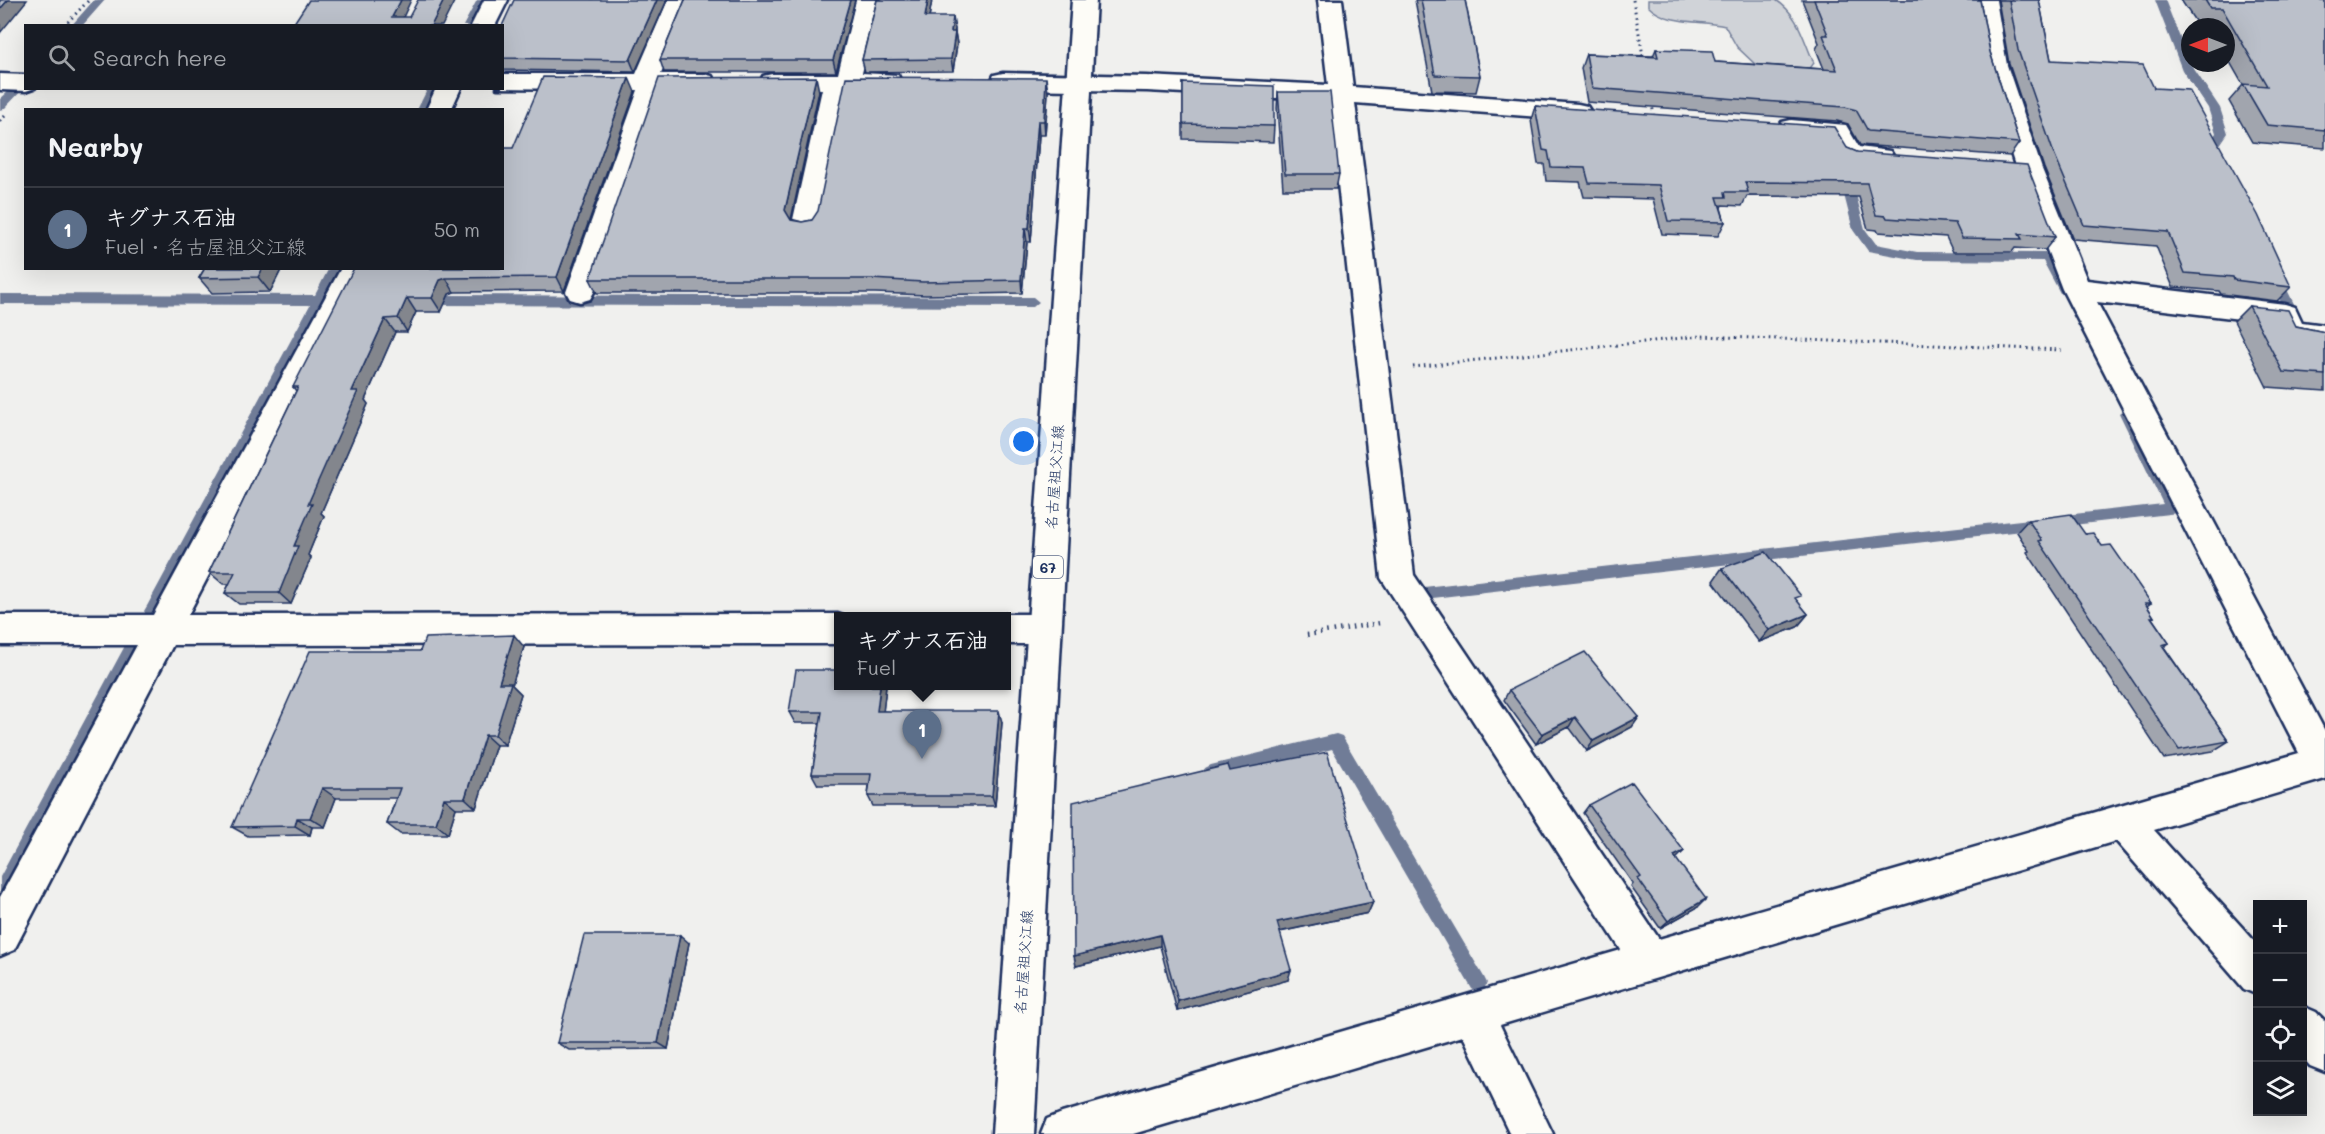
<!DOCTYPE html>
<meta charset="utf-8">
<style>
:root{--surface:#171b24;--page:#242831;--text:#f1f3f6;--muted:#9ea1a6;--line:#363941;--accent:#0b8043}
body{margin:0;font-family:Mali,"Klee One",sans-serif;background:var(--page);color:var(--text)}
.controls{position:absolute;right:18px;bottom:18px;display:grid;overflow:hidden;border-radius:0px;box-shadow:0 6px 24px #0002}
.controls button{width:54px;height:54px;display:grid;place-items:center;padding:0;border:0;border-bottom:2px solid var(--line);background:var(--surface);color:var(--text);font:30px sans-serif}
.compass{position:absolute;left:2181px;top:18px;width:54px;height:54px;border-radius:50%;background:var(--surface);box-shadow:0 6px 24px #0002;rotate:270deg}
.you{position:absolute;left:1024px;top:442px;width:21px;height:21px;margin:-15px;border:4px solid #fff;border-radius:50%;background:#1a73e8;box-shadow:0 0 0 9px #1a73e833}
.badge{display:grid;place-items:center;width:39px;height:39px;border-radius:50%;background:var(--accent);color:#fff;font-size:20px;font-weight:700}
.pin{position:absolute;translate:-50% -50px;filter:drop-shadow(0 2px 3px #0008)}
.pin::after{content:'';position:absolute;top:32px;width:21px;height:18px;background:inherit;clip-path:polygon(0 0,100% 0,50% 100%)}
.popup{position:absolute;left:834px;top:612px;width:177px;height:78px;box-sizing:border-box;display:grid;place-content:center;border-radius:0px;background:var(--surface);filter:drop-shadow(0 2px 4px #0005);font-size:20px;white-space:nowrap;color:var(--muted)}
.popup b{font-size:22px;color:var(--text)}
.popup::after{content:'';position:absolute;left:50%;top:100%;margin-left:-12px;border:12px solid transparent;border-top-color:var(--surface)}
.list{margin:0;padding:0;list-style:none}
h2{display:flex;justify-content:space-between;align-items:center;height:78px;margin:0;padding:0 24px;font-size:26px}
h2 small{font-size:20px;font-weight:400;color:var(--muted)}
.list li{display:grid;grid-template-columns:39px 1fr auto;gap:18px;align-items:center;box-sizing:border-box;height:84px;padding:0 24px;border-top:2px solid var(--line)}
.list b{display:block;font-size:22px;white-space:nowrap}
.list p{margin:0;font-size:20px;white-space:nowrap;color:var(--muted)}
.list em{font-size:20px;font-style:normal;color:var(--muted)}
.icon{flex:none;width:33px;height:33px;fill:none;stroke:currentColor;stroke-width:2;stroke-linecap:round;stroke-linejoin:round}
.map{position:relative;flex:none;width:2325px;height:1134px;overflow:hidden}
.search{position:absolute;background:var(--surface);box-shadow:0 6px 24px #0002;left:24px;top:24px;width:480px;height:66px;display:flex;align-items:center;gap:15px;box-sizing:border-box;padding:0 21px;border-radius:0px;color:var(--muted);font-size:22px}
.panel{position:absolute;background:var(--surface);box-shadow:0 6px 24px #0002;left:24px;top:108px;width:480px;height:162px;border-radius:0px}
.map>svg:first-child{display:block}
</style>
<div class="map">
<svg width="2325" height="1134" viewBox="0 0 2325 1134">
<rect width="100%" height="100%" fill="#f0f0ee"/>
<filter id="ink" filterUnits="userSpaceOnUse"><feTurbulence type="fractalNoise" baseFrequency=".0167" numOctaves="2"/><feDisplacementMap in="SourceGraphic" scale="12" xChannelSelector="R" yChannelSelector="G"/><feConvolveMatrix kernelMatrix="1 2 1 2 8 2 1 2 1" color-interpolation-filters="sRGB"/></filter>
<g filter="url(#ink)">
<path fill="#d0d3d8" stroke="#76819b" stroke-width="1.5" d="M 1648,0 L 1776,0 C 1799,15 1803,39 1814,63 L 1808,71 L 1756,65 L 1737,47 L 1725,26 C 1701,20 1666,25 1648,6 Z"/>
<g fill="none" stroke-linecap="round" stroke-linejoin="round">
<path fill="#6f7b97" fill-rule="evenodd" d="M 94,0 L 105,0 L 82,26 L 71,26 Z
M 477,0 L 487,0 L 474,26 L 463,26 Z
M 2155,0 L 2165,0 L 2190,63 L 2220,108 L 2228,133 L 2217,149 L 2221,158 L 2219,161 L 2211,161 L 2205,149 L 2216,133 L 2208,108 L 2182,70 Z
M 26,76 L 26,86 L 4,109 L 0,110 L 0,99 Z
M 428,88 L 436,88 L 438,91 L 428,110 L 417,110 Z
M 1846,175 L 1852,179 L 1865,229 L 1876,244 L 1917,252 L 2047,253 L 2051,254 L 2071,290 L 2070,293 L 2060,293 L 2043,261 L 1917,260 L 1868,251 L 1853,230 L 1840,179 Z
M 329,268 L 342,268 L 157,616 L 152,618 L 147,616 L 144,611 L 147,606 L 310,305 L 0,304 L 0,294 L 315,295 Z
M 2274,271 L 2279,273 L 2295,306 L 2294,309 L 2284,309 L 2283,306 L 2268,276 Z
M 427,295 L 1033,297 L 1039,302 L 1033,307 L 427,305 L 421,300 Z
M 2126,408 L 2133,413 L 2180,509 L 2178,513 L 1424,599 L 1419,598 L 1416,593 L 1419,588 L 1424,587 L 2163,504 L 2119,413 Z
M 133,640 L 139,642 L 141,647 L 139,652 L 6,900 L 0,903 L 0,877 L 127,642 Z
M 1336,734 L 1342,736 L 1484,977 L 1487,983 L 1484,989 L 1478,992 L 1472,989 L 1332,749 L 1211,781 L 1205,778 L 1203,773 L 1205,768 L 1211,765 Z"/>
<g stroke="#1b2f5e" stroke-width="5">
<path id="minor" d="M 484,0 L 508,0 L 495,26 L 471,26 Z
M 668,0 L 692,0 L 661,74 L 703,74 L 712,76 L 715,82 L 712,88 L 703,90 L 663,90 L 594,292 L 590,299 L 580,302 L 570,299 L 566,292 L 638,90 L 497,88 L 502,88 L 502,74 L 636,74 Z
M 856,0 L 880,0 L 862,73 L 898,75 L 901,81 L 898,87 L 889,89 L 847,89 L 820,224 L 816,231 L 806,233 L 796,231 L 792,224 L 822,89 L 772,90 L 763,88 L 760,82 L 763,76 L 772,74 L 838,74 Z
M 1318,0 L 1342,0 L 1353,87 L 1578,104 L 1587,106 L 1591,112 L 1587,118 L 1578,120 L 1355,103 L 1414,575 L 1659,939 L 2299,753 L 2062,289 L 2016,169 L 1983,65 L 1972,0 L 1996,0 L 2007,65 L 2042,169 L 2087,280 L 2285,304 L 2295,307 L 2302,322 L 2325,325 L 2325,347 L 2281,339 L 2274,323 L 2097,302 L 2325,731 L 2325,779 L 2154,830 L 2258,945 L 2258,995 L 2244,989 L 2116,841 L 1500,1025 L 1553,1134 L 1510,1134 L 1463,1036 L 1133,1134 L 1041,1134 L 1047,1119 L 1062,1113 L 1621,950 L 1381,578 L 1329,101 L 1147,91 L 1003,89 L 994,87 L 991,81 L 994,75 L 1003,73 L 1147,76 L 1328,85 Z
M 0,74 L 26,75 L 26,88 L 35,88 L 26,91 L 0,90 Z
M 436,88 L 461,88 L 451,110 L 426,110 Z
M 1791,120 L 1846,125 L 1859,147 L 1890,151 L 1894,157 L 1890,163 L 1881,166 L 1841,161 L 1828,139 L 1782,134 L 1778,128 L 1782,122 Z
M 341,268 L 369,268 L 188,615 L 838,614 L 844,616 L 838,616 L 838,644 L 173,645 L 14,950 L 0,956 L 0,897 L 137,645 L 0,645 L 0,615 L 153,615 Z
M 1006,614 L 1044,614 L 1056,619 L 1061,629 L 1056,639 L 1044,644 L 1006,644 L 1006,616 L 1000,616 Z
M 2302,1006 L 2316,1012 L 2325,1021 L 2325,1072 L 2310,1066 L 2302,1057 Z"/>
</g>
<g stroke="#1b2f5e" stroke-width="5">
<path id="primary" d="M 1072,0 L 1096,0 L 1034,1134 L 992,1134 Z"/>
</g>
<path stroke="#1b2f5e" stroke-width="3" stroke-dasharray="1.5 4" stroke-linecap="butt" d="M 1633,0 L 1644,61
M 64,26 L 89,0
M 1652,103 L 1654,117
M 0,121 L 6,115
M 1413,367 L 1700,336 L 2063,350"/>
<path stroke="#1b2f5e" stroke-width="4.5" stroke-dasharray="1.5 5" stroke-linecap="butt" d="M 1307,635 L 1380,623"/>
<use href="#minor" fill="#fdfcf7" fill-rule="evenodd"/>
<use href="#primary" fill="#fdfcf7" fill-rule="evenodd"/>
</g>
<path fill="#a1a5ae" stroke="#1b2f5e" stroke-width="1.5" d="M 667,0 L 635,72 L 502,70 L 502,26 Z
M 685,0 L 855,0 L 836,72 L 664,72 L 660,60 Z
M 877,0 L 932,0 L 929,17 L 955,29 L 955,32 L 957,44 L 953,71 L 865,72 L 862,60 Z
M 1415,0 L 1465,0 L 1480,76 L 1476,92 L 1432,91 Z
M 1802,0 L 1980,0 L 1990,52 L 2019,143 L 2010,156 L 1860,145 L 1848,124 L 1837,121 L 1587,102 L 1581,68 L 1586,54 L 1653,56 L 1656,49 L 1715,62 L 1824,69 L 1816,49 L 1819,43 Z
M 1998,0 L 2039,0 L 2051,60 L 2154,88 L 2291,287 L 2277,301 L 2221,294 L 2219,291 L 2173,287 L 2156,246 L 2073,239 L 2044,168 L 2009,64 Z
M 2181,0 L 2325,0 L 2325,148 L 2252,142 L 2229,101 L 2243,85 L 2226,55 L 2226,27 L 2210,27 L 2209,25 L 2197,24 Z
M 1183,83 L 1274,126 L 1273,142 L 1183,139 Z
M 819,91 L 791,219 L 802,222 L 812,220 L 1048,92 L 1045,135 L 1039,135 L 1031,242 L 1027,242 L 1022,293 L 926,295 L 875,293 L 597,293 L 590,279 Z
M 635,92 L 564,291 L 454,292 L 449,294 L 441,312 L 416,312 L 407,332 L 395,332 L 365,400 L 368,404 L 321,513 L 324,516 L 308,555 L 311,558 L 291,604 L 239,604 L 225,593 L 229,584 L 223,584 L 209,572 L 296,391 L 293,387 L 513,148 Z
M 1278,92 L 1339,174 L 1336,189 L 1283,189 L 1277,108 Z
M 1535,106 L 1847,148 L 2055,237 L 2045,250 L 2015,248 L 2012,252 L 1953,252 L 1946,237 L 1878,232 L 1877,230 L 1868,229 L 1859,197 L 1747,196 L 1742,206 L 1722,205 L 1721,208 L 1725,222 L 1718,236 L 1662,234 L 1653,199 L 1584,197 L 1580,182 L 1546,181 L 1544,164 L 1538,164 L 1531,120 Z
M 205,268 L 282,268 L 270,292 L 212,293 L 199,278 Z
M 2249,306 L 2296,326 L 2325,332 L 2325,391 L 2267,387 L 2234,321 Z
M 2028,520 L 2085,534 L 2102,546 L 2151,603 L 2147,606 L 2154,617 L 2152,618 L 2169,643 L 2164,647 L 2229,741 L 2213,751 L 2164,759 L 2027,552 L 2029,551 L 2017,532 Z
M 1722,568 L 1797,601 L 1808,614 L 1797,627 L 1759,642 L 1713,581 Z
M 524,647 L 512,685 L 521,694 L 505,745 L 496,745 L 476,808 L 456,808 L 448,834 L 400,834 L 387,824 L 396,798 L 336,798 L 325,827 L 312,827 L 310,835 L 248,836 L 232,827 L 420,651 Z
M 838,686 L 886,686 L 883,711 L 1002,722 L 995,806 L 873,806 L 868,796 L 869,785 L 818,785 L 812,774 L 820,723 L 795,723 L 789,712 Z
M 1509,690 L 1639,717 L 1632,727 L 1587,751 L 1569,727 L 1536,744 L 1504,700 Z
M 1230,771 L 1373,902 L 1368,913 L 1280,932 L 1288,980 L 1177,1011 L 1160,946 L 1076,966 Z
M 1589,805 L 1684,851 L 1676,858 L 1698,907 L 1660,928 L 1631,887 L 1633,884 L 1583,813 Z
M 689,943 L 668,1049 L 569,1050 L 557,1043 Z"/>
<path fill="#83868d" stroke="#1b2f5e" stroke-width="1.5" d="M 8,0 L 27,0 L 0,33 L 0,9 Z
M 401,0 L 411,0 L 399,26 L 392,17 Z
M 444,0 L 455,0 L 442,26 L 431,26 Z
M 657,0 L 667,0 L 635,72 L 630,60 Z
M 850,0 L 855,0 L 836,72 L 833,60 Z
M 928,0 L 932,0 L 927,29 L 925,17 Z
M 953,17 L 955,29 L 953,44 L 951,32 Z
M 955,32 L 957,44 L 953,71 L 951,59 Z
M 816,77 L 819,91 L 790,224 L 785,210 Z
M 629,78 L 635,92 L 564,291 L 557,277 Z
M 1046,78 L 1048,92 L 1045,135 L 1044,121 Z
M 1038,121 L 1039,135 L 1031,242 L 1029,228 Z
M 1025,228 L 1027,242 L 1022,293 L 1021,280 Z
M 263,268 L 282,268 L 270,292 L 258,277 Z
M 446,278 L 454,292 L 449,294 L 441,312 L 432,298 L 440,280 Z
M 407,298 L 416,312 L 407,332 L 398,318 Z
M 385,319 L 395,332 L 365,400 L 368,404 L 321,513 L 324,516 L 308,555 L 311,558 L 291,604 L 279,593 L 308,504 L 352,391 Z
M 1808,614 L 1797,627 L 1759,642 L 1769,630 Z
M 514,635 L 524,647 L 512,685 L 521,694 L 505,745 L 495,735 L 499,683 Z
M 880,686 L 886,686 L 882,722 L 877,711 Z
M 999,711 L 1002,722 L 995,806 L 992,796 Z
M 1575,717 L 1569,727 L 1536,744 L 1542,734 Z
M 1639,717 L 1632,727 L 1587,751 L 1593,741 Z
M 485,735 L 496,745 L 476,808 L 465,798 Z
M 322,788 L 336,798 L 325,827 L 310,818 Z
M 444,798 L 456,808 L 448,834 L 436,824 Z
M 297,818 L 312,827 L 310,835 L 295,826 Z
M 1684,851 L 1676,859 L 1674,856 Z
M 1706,899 L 1698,907 L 1660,928 L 1668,921 Z
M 1373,902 L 1368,913 L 1274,933 L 1277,922 Z
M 680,935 L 689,943 L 668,1049 L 658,1043 Z
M 1160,935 L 1160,946 L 1076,966 L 1074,956 Z
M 1291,970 L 1288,980 L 1177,1011 L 1178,1001 Z"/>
<path fill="#bbc0ca" stroke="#1b2f5e" stroke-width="1.5" d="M 0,0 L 8,0 L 0,9 Z
M 309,0 L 401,0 L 392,17 L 409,17 L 418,0 L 444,0 L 431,26 L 292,26 Z
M 514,0 L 657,0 L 630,60 L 502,58 L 502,26 Z
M 685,0 L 850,0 L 833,60 L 660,60 Z
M 877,0 L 928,0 L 925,17 L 953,17 L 951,32 L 955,32 L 951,59 L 862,60 Z
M 1421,0 L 1465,0 L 1480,76 L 1435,75 Z
M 1814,0 L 1980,0 L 1990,52 L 2019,143 L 1868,131 L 1856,110 L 1845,107 L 1592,88 L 1586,54 L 1658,57 L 1656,49 L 1712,51 L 1715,62 L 1837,70 L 1823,35 L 1828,35 Z
M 2009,0 L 2039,0 L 2051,60 L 2143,65 L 2154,88 L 2189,90 L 2258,215 L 2291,287 L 2234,280 L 2233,277 L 2185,273 L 2168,232 L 2084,225 L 2054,154 L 2018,50 Z
M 2205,0 L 2325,0 L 2325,130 L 2267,125 L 2243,84 L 2267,86 L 2222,8 L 2210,8 Z
M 543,77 L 629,78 L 557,277 L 446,278 L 440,280 L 432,298 L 407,298 L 398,318 L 385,319 L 352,391 L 358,391 L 308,504 L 312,504 L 294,546 L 298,546 L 279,593 L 225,593 L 235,572 L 209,572 L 298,387 L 293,387 L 354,268 L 502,268 L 502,148 L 513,148 Z
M 816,77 L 785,210 L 791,220 L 802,222 L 812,220 L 818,211 L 846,77 L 1046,78 L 1044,121 L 1038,121 L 1029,228 L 1025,228 L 1021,280 L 923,282 L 871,279 L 590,279 L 659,78 Z
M 1183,83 L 1274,86 L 1274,126 L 1183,124 Z
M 1278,92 L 1330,92 L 1339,174 L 1285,174 Z
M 1535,106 L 1834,127 L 1847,148 L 1857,152 L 2027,165 L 2055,237 L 2019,234 L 2022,239 L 1962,238 L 1955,223 L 1887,218 L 1886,216 L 1876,215 L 1867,183 L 1745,182 L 1748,192 L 1725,192 L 1726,197 L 1717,197 L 1725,222 L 1668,221 L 1659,185 L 1589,183 L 1585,168 L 1551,167 L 1548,151 L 1543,150 Z
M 205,268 L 263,268 L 258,277 L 199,278 Z
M 2249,306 L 2288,310 L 2296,326 L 2325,332 L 2325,375 L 2283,372 Z
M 2071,514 L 2085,534 L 2093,533 L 2102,546 L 2111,545 L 2151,603 L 2145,603 L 2154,617 L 2151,617 L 2169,643 L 2162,645 L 2229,741 L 2179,750 L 2039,541 L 2042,540 L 2028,520 Z
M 1766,552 L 1801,596 L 1795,598 L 1808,614 L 1769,630 L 1722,568 Z
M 514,635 L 499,683 L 511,683 L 495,735 L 485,735 L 465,798 L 444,798 L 436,824 L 387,824 L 400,788 L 322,788 L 310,818 L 297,818 L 295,826 L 232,827 L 310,651 L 420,651 L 425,638 Z
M 1585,652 L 1639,717 L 1593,741 L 1575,717 L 1542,734 L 1509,690 Z
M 796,670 L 838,670 L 838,686 L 880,686 L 877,711 L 999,711 L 992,796 L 868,796 L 871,774 L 812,774 L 822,712 L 789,712 Z
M 1327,752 L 1373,902 L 1277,922 L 1291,970 L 1178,1001 L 1160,935 L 1074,956 L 1073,802 L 1228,765 L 1230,771 Z
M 1632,782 L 1684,851 L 1674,856 L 1706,899 L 1668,921 L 1638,879 L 1641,877 L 1589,805 Z
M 584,935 L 680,935 L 658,1043 L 557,1043 Z"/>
</g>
<g text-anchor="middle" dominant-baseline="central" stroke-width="5" stroke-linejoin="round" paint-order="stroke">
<rect fill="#fdfcf7" stroke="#5f6c8c" stroke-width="1.5" x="1033" y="556" width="30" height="22" rx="4.5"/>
<g font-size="14" font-weight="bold" fill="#1b2f5e">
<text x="1048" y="567">67</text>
</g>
<g font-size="15" fill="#1b2f5e" stroke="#fdfcf7">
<text transform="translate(1054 477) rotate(-86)">名古屋祖父江線</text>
<text transform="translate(1023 962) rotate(-86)">名古屋祖父江線</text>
</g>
</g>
</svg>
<div class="controls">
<button>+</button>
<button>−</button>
<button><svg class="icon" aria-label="locate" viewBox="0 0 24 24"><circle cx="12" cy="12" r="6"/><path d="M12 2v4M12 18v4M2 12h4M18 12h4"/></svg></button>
<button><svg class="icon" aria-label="layers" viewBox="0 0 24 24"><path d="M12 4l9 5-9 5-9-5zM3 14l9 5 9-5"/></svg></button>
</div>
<svg class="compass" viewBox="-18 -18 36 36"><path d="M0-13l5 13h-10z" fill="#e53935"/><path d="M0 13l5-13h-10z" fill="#9ea1a6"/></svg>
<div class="you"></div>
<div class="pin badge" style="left:922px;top:759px;background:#5c6f8a">1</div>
<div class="popup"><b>キグナス石油</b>Fuel</div>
<div class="search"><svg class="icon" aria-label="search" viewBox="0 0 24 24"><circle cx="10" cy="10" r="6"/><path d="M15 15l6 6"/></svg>Search here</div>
<section class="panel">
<h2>Nearby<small></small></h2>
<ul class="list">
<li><span class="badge" style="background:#5c6f8a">1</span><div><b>キグナス石油</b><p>Fuel · 名古屋祖父江線</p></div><em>50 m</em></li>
</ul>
</section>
</div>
